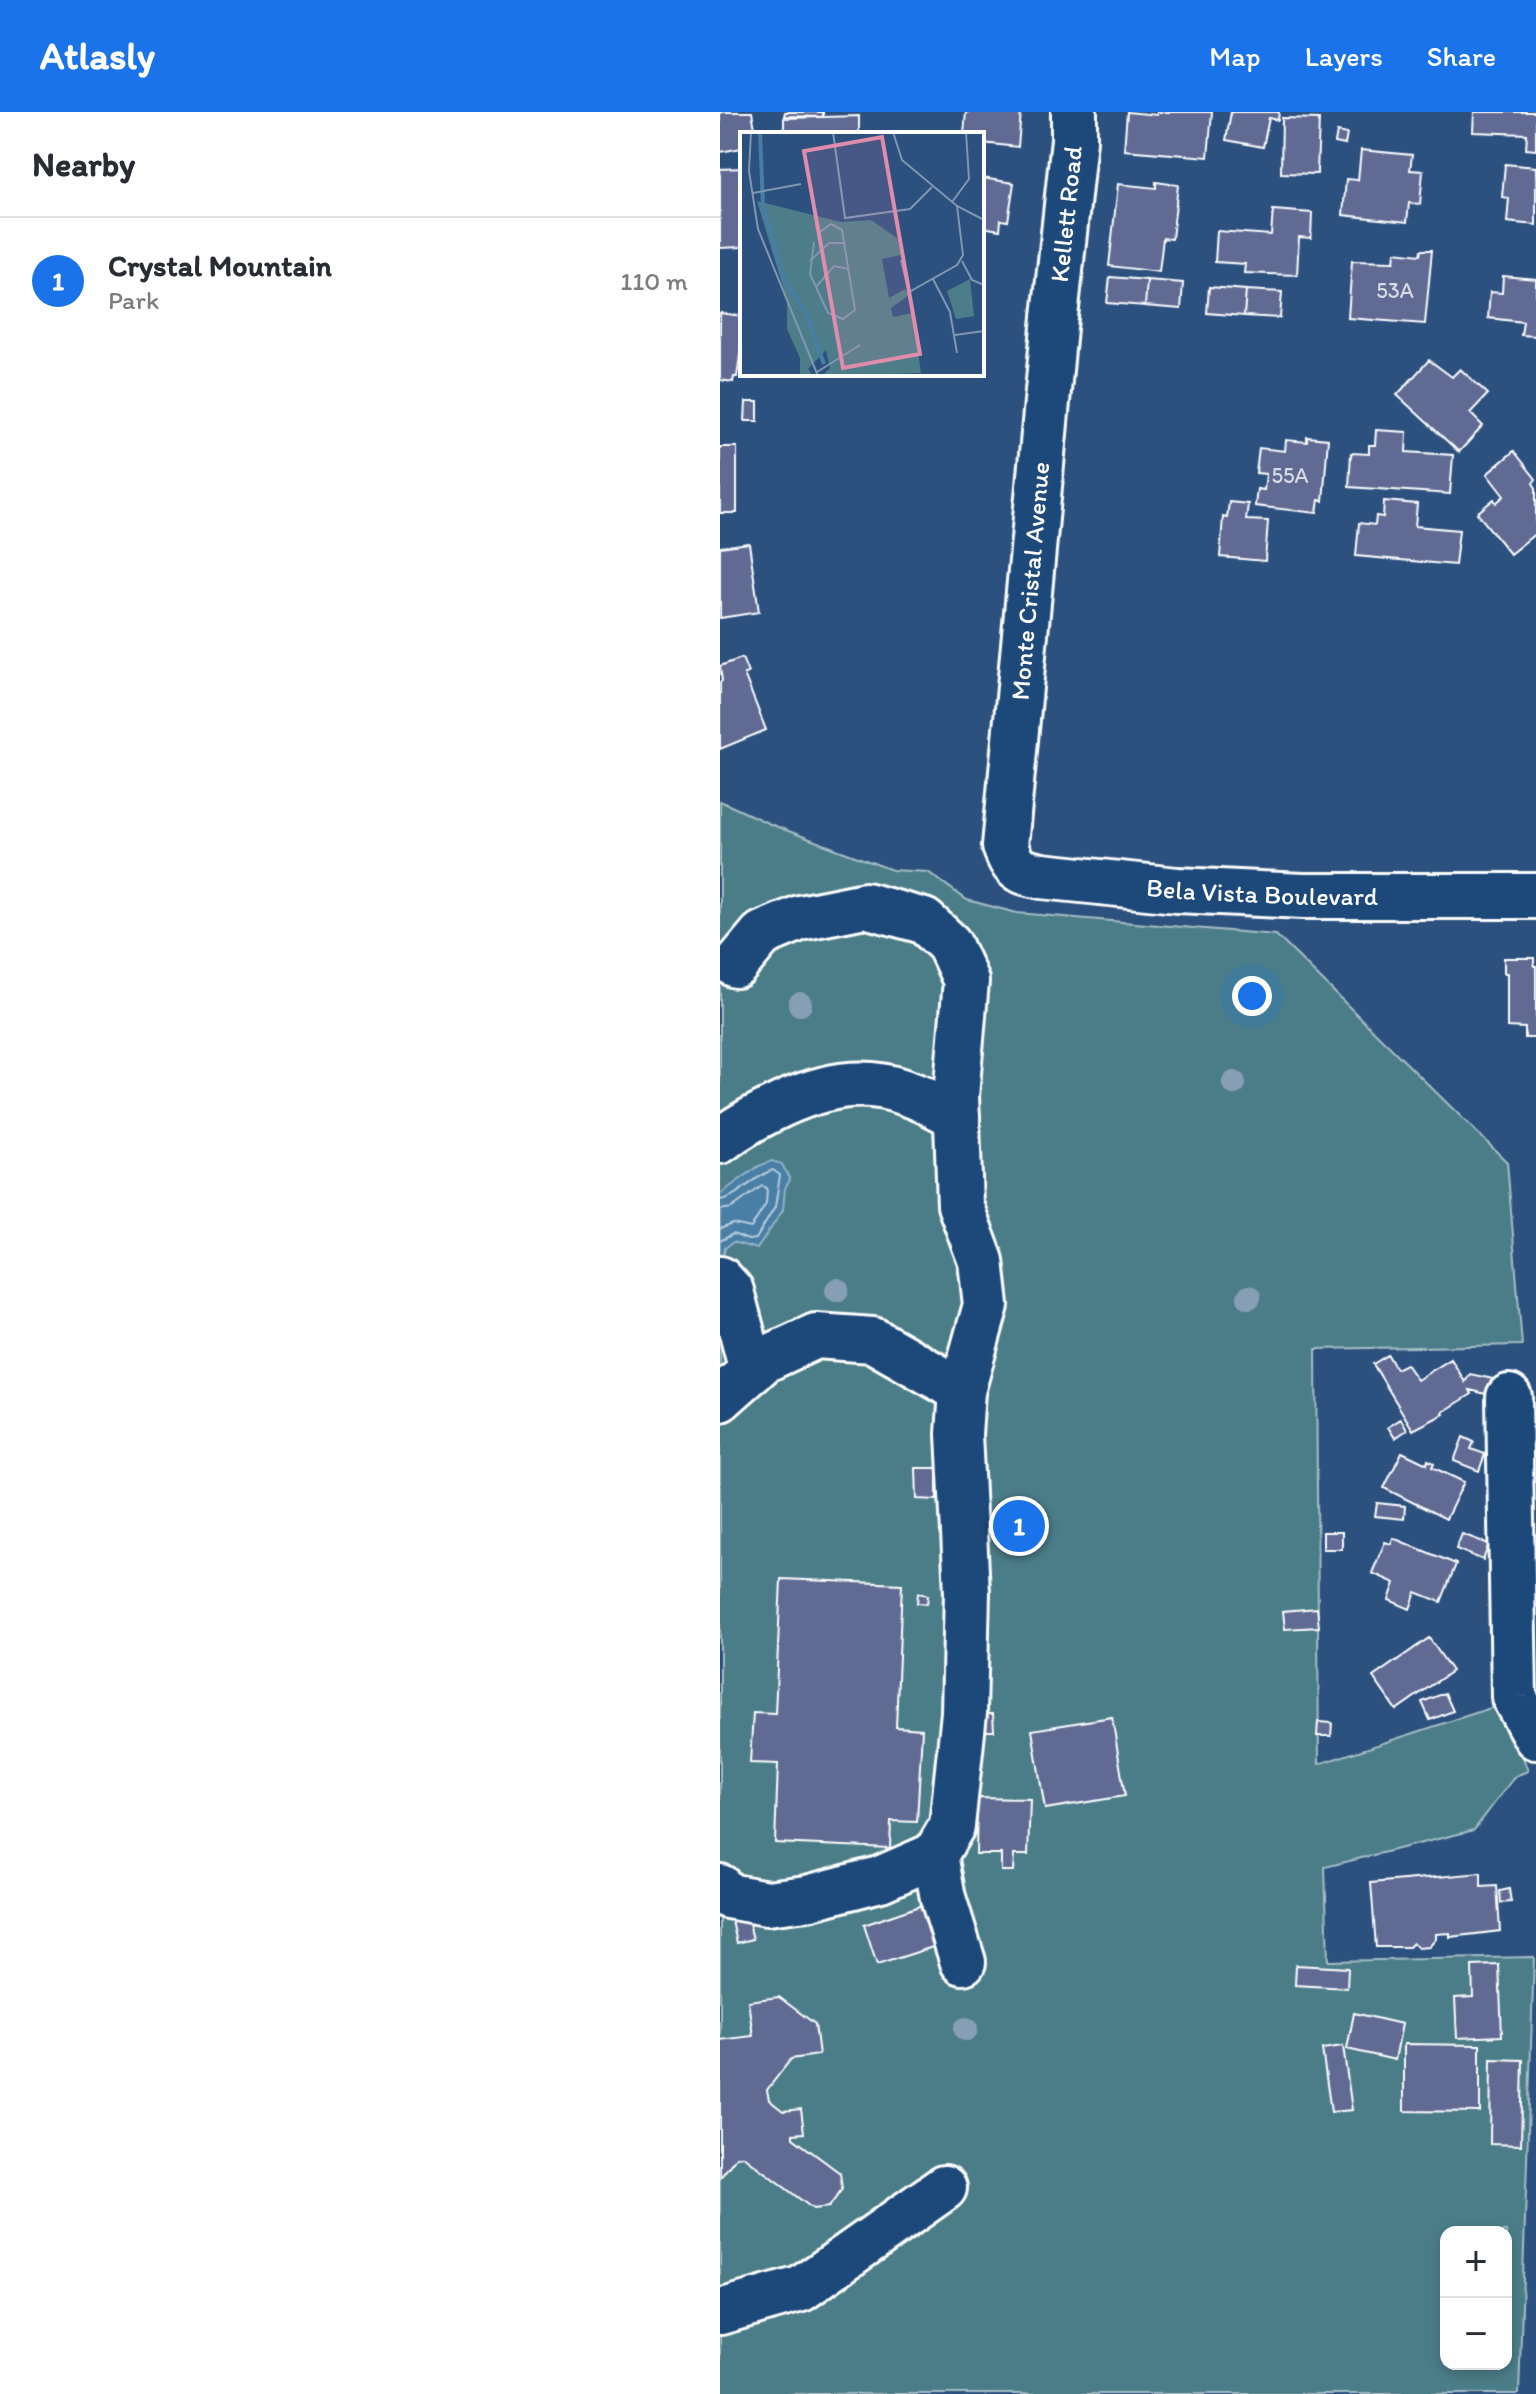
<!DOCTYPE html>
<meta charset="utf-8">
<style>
:root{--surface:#fff;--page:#f7f7f7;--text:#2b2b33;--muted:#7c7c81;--line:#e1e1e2;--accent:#1a73e8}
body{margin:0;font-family:Itim,sans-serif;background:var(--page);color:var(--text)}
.controls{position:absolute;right:24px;bottom:24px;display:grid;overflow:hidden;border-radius:16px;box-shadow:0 4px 12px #0003}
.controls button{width:72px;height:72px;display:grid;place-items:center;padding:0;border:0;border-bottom:2px solid var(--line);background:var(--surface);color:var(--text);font:40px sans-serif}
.you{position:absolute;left:532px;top:884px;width:28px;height:28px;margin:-20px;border:6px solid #fff;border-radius:50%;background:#1a73e8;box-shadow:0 0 0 12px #1a73e833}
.badge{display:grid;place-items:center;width:52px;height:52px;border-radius:50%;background:var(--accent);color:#fff;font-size:26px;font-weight:700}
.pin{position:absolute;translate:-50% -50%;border:4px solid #fff;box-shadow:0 2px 8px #0006}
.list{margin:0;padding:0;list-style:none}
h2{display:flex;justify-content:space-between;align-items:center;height:104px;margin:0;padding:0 32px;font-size:34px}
h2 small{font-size:26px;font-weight:400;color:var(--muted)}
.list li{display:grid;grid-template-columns:52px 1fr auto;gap:24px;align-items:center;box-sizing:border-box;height:128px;padding:0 32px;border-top:2px solid var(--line)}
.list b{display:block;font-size:30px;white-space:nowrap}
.list p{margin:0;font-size:26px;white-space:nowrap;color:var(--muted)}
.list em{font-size:26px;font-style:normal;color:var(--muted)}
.map{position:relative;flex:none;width:816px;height:2282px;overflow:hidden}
header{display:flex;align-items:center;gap:48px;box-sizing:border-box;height:112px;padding:0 40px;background:var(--accent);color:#fff}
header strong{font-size:38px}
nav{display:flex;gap:44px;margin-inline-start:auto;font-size:28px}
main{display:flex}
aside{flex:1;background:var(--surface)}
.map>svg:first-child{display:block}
</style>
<header>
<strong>Atlasly</strong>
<nav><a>Map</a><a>Layers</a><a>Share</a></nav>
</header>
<main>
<aside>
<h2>Nearby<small></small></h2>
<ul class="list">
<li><span class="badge">1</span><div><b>Crystal Mountain</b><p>Park</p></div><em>110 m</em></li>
</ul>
</aside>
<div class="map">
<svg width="816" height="2282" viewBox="0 0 816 2282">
<rect width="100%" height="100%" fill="#2c517f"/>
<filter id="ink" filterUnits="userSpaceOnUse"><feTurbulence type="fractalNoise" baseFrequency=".0125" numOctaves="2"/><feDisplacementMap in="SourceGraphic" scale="16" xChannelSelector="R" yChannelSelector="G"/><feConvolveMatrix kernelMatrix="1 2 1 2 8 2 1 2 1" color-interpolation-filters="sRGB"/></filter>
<g filter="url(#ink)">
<path fill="#4c7d88" stroke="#a6bec4" stroke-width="2" fill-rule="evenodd" d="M 0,689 L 50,712 L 172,758 L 208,760 L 247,788 L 297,801 L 556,823 L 787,1050 L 802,1233 L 596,1237 L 599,1652 L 783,1592 L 808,1659 L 795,1664 L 754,1718 L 605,1755 L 608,1849 L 814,1845 L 799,2282 L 0,2282 ZM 726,2120 L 786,2120 L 786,2252 L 726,2252 Z"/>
<path fill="#487ea5" stroke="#91b2c9" stroke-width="2" d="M 52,1049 L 62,1052 L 70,1068 L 65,1076 L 63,1098 L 37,1137 L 13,1130 L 5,1136 L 3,1145 L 0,1144 L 0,1082 L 39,1054 Z"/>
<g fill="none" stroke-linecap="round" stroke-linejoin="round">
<path stroke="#b6cbdb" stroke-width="2" d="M 0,1088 C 19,1085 34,1064 53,1058 L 60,1063 L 55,1095 L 36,1127 L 28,1128 L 13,1122 L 0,1129
M 0,1098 L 12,1096 L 42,1074 L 47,1076 L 46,1092 L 31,1116 L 13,1112 L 0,1117"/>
</g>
<path fill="#606b93" stroke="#fff" stroke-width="2" d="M 0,0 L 32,0 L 36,22 L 22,22 L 22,36 L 0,40 Z
M 65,0 L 103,0 L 103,5 L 64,4 Z
M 246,0 L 301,0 L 298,35 L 262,31 L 262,22 L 244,22 Z
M 407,0 L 437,3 L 437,0 L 492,0 L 488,45 L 404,38 Z
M 511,0 L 559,0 L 558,8 L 549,6 L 543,35 L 506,28 Z
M 754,0 L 816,0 L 816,38 L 806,37 L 807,22 L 753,20 Z
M 139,4 L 139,22 L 64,22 L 64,6 Z
M 562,6 L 599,7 L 597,62 L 561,61 Z
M 617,20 L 627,22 L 625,33 L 615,31 Z
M 641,38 L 692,43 L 690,58 L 703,59 L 700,92 L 689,91 L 687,110 L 623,103 L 626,67 L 638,68 Z
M 785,52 L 816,55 L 816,113 L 787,110 L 789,86 L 782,85 Z
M 22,56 L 22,135 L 0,136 L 0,57 Z
M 262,66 L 294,71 L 288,109 L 281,108 L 280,118 L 262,115 Z
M 436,70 L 458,73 L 452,127 L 443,126 L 439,160 L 389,154 L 398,72 L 436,76 Z
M 553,98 L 592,101 L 591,126 L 579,125 L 577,163 L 524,161 L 525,152 L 495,150 L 497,119 L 551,123 Z
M 701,138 L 712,138 L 705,212 L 628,206 L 632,149 L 674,150 L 675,140 L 700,143 Z
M 783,164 L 816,167 L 816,224 L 801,223 L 803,210 L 768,206 L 770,180 L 782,181 Z
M 390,165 L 427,168 L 425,194 L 387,191 Z
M 427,168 L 463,171 L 461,197 L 425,194 Z
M 489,175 L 526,178 L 524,204 L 487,201 Z
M 526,178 L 562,180 L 560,206 L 524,204 Z
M 0,201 L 22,204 L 22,229 L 17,265 L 14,265 L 13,270 L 0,268 Z
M 709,248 L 732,265 L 740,257 L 768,282 L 750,301 L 763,314 L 739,340 L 677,283 Z
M 26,290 L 38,290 L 38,309 L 25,309 Z
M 656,318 L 687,320 L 686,340 L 733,343 L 730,382 L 629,375 L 631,341 L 649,342 L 649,333 L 655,333 Z
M 587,325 L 608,327 L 603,389 L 599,388 L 597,401 L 535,394 L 537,377 L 544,378 L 546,362 L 536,361 L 539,336 L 565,339 L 566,328 L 587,330 Z
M 0,335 L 17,335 L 17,401 L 0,401 Z
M 794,339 L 816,367 L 813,371 L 816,376 L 816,421 L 790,442 L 757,401 L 774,387 L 776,391 L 784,384 L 767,362 Z
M 664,389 L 697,392 L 695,414 L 739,418 L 735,453 L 636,444 L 639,411 L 655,413 L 656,404 L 663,405 Z
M 509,390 L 528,392 L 526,408 L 548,409 L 545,449 L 500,445 L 503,405 L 507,406 Z
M 29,431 L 39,500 L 0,506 L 0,435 Z
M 22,546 L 28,561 L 24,562 L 46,618 L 0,637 L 0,570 L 2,569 L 0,554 Z
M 784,846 L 814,846 L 814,854 L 816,854 L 816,926 L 805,926 L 805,916 L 787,915 L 787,861 L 784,861 Z
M 668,1243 L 676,1257 L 686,1252 L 697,1268 L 731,1247 L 745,1270 L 750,1262 L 778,1268 L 774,1284 L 750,1278 L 752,1282 L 723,1300 L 724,1302 L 693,1318 L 653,1252 Z
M 681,1307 L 687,1318 L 675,1326 L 668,1315 Z
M 743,1325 L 754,1330 L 751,1337 L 765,1342 L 759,1359 L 734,1349 Z
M 682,1340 L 707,1352 L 708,1348 L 714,1351 L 712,1355 L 744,1370 L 726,1407 L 664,1376 Z
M 196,1356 L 217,1356 L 217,1388 L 197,1387 Z
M 657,1391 L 685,1394 L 684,1407 L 655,1404 Z
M 603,1420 L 622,1420 L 622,1437 L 603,1437 Z
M 742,1422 L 769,1432 L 763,1448 L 736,1437 Z
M 673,1426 L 736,1452 L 721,1490 L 696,1480 L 690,1497 L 669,1488 L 675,1471 L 652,1461 L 665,1430 L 671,1432 Z
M 61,1467 L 182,1472 L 176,1615 L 202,1617 L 197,1710 L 171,1709 L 170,1736 L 55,1731 L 58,1652 L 30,1651 L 33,1601 L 55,1602 Z
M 198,1481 L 208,1483 L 207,1492 L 197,1491 Z
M 597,1496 L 599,1515 L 565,1517 L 563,1499 Z
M 709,1526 L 732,1559 L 676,1598 L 653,1565 Z
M 725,1581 L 733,1599 L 710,1608 L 702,1590 Z
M 260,1602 L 273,1602 L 274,1619 L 261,1619 Z
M 392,1605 L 405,1684 L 325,1697 L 312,1618 Z
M 598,1610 L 612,1611 L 611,1624 L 597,1624 Z
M 257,1686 L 310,1687 L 308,1743 L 294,1743 L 293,1759 L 281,1759 L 281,1742 L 256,1742 Z
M 761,1761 L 761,1775 L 777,1774 L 780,1819 L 730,1825 L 730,1821 L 716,1822 L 716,1827 L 709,1835 L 698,1836 L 693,1831 L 689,1835 L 656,1835 L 651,1771 Z
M 789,1777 L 791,1790 L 781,1791 L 780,1779 Z
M 205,1792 L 219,1833 L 157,1853 L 144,1813 Z
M 27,1805 L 33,1827 L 17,1831 L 12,1809 Z
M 576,1853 L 628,1856 L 627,1876 L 575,1873 Z
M 779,1853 L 782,1924 L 737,1926 L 735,1886 L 753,1885 L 752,1854 Z
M 59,1885 L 95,1912 L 99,1943 L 71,1947 L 47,1978 L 49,1988 L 63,1999 L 81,1997 L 84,2021 L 73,2022 L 73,2026 L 120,2061 L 122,2077 L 109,2095 L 93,2097 L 23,2044 L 16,2045 L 0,2066 L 0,1928 L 33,1924 L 28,1889 Z
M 634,1901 L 682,1912 L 675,1948 L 627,1937 Z
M 684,1932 L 760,1933 L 760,2000 L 684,1999 Z
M 623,1934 L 632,1998 L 611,2000 L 602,1937 Z
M 771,1947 L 803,1948 L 801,2033 L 770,2032 Z"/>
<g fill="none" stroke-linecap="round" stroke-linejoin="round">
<g stroke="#fff" stroke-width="50">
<g id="minor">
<path id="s1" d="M 354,0 L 354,28 L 335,205 L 285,734 C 294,758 297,759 322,764 L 457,778 L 584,784 L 816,784"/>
<path d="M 0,1029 C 20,1013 40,1003 63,992 C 131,961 174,968 237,1005"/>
<path d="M 0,1167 L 11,1179 L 32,1259"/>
<path d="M 789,1285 L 794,1585 L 816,1625"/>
<path d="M 0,1287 L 44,1248 L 96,1224 L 153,1228 L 242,1279"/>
<path d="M 215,1743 L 223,1786 L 243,1850"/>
<path d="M 0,1775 L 8,1784 L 47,1791 L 87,1786 L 160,1767 L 215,1743 L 232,1714 L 244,1601 L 247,1480 L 239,1322 L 242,1279 L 266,1193 L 261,1149 L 240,1093 L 236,984 L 246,869 L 229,832 L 204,809 L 145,793 L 80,806 L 42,822 L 16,853"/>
<path d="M 0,2200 L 81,2177 L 224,2076"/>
</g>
</g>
<use href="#minor" stroke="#1f4a7a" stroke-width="44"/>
</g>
<g fill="#879fb5">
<circle cx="80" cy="892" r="12"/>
<circle cx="514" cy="971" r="12"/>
<circle cx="117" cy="1178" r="12"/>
<circle cx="529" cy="1185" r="12"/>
<circle cx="246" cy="1917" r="12"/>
</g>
</g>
<g text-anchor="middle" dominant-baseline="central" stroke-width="6" stroke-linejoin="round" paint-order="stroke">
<g font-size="22" fill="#d7dae4">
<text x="675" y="178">53A</text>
<text x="570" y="363">55A</text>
</g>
<g font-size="26" fill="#fff" stroke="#1f4a7a">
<text transform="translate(346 102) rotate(-84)">Kellett Road</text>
<text transform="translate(310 469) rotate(-85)">Monte Cristal Avenue</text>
<text stroke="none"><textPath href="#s1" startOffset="1010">Bela Vista Boulevard</textPath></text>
</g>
</g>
<g transform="translate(20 20)">
<rect width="244" height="244" fill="#2c517f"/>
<path d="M 17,69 L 101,90 L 131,88 L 157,106 L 161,123 L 142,127 L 149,166 L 165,157 L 169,163 L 151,176 L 153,185 L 173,181 L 181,241 L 82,244 L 90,236 L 86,218 L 68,237 L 73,244 L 60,244 L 60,226 L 47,197 L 47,168 ZM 230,147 L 234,184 L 216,187 L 207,159 Z" fill="#4c7d88"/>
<path fill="none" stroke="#487ea5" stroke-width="4" d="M 20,0 L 23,74 L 44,147 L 66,181 L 84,232"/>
<path fill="none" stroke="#8097b2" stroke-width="2" d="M 11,0 L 9,39 L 18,97 L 78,244M 93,0 L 105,86 L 170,77 L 192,55M 153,0 L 162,28 L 217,74 L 244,88M 13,61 L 61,52M 212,70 L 229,47 L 226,0M 74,110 L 70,142 L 88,181 L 103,187 L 115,178 L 102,98 L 91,92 L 80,100M 161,128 L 169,160 L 217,133 L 223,123 L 217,74M 70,129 L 89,111 L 104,111M 222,129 L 232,148 L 244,153M 193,147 L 210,180M 76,155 L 94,134 L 109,137M 211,187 L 210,180 L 217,221M 215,203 L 244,199M 77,240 L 120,213"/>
<path fill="#e08cad" fill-opacity="0.15" stroke="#e08cad" stroke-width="4" d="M 142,5 L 180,222 L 103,236 L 64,19 Z"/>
<rect width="244" height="244" fill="none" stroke="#fff" stroke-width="4"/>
</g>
</svg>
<div class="controls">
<button>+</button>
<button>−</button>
</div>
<div class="you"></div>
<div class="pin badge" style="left:299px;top:1414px">1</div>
</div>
</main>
